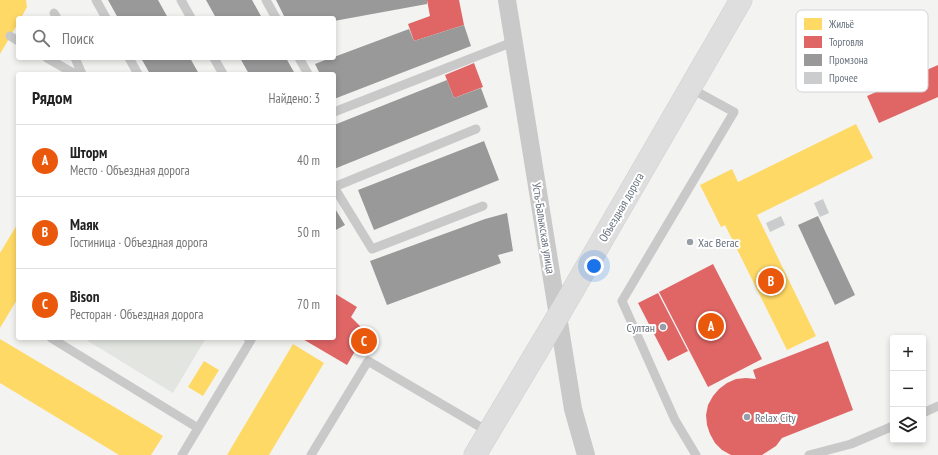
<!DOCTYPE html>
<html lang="ru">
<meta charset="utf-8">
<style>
:root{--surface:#fff;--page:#f2f2f2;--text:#222;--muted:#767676;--line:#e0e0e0;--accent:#ea580c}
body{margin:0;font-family:"PT Sans Narrow",sans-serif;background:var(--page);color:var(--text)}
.controls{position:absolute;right:12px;bottom:12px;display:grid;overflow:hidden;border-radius:4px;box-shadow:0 2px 6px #0003}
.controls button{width:36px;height:36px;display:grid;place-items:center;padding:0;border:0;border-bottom:1px solid var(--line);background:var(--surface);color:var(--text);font:20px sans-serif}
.you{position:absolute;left:594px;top:266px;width:14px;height:14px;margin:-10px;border:3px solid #fff;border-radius:50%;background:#1a73e8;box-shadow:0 0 0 6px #1a73e833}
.badge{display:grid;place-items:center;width:26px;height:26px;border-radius:50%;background:var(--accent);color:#fff;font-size:13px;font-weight:700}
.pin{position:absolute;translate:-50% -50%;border:2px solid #fff;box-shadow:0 1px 4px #0006}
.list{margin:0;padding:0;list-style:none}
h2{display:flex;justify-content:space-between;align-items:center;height:52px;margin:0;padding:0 16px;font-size:17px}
h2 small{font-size:13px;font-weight:400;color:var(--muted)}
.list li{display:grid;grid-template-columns:26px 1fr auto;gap:12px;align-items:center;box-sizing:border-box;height:72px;padding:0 16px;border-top:1px solid var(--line)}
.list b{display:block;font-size:15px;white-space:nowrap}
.list p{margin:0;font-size:13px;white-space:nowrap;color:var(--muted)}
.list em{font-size:13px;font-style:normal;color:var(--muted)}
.icon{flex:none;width:22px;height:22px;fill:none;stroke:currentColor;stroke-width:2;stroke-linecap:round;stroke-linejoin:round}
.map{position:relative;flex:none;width:938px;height:455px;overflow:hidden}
.search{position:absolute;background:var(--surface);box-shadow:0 2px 6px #0003;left:16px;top:16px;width:320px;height:44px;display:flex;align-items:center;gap:10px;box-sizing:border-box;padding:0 14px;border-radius:4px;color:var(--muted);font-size:15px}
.panel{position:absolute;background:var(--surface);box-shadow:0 2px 6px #0003;left:16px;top:72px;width:320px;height:268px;border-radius:4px}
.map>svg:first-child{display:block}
</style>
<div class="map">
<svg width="938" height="455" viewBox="0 0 938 455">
<rect width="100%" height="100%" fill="#f3f3f2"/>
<path fill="#e2e5e0" d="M 89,338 L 206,338 L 173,393 L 88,341 Z"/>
<path fill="#ffd966" d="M 0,0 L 26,0 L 27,7 L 21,18 L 18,18 L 18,23 L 0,54 Z
M 856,124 L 873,158 L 757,215 L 816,336 L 787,350 L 725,225 L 721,227 L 700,185 L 732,169 L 738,182 Z
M 18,223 L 18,298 L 0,328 L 0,253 Z
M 0,339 L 163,436 L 151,455 L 119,455 L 0,383 Z
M 293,344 L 324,363 L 269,455 L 227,455 Z
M 204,361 L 219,370 L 203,396 L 188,387 Z"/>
<path fill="#e06666" d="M 427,0 L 459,0 L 464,25 L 414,41 L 408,24 L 430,16 Z
M 474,63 L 483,87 L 454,98 L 445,75 Z
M 938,65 L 938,97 L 879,123 L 867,96 Z
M 713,264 L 762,359 L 708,387 L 659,292 Z
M 334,293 L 357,307 L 351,317 L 366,332 L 347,365 L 301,338 L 334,338 Z
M 658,293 L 688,351 L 668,361 L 638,303 Z
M 828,341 L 853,410 L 782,438 L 776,446 L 762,455 L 731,455 L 722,450 L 715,443 L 710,434 L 707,425 L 706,415 L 708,405 L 713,396 L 719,389 L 727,383 L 736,379 L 746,378 L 756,379 L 753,370 Z"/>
<path fill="#999" d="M 108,0 L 158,0 L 168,18 L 118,18 Z
M 206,0 L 252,0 L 262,18 L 216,18 Z
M 276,0 L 427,0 L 427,4 L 334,21 L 334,18 L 285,18 Z
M 464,25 L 471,46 L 334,99 L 334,74 L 320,74 L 315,64 L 330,58 L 334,58 L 334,57 L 409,29 L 414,41 Z
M 141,58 L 190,58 L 199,74 L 150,74 Z
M 240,58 L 286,58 L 295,74 L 249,74 Z
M 447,80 L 454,98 L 481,88 L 488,107 L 334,169 L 334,125 Z
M 484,141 L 499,180 L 374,230 L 358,190 Z
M 334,207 L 345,225 L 334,231 Z
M 507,213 L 513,251 L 498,255 L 501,263 L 387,305 L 370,261 L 485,219 Z
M 818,216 L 855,295 L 835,305 L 798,225 Z"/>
<path fill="#cbcccd" d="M 823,199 L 829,213 L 820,217 L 814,203 Z
M 781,216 L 785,225 L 770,232 L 766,223 Z"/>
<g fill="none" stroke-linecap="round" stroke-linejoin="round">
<g stroke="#d0d0d1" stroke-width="23">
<path id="primary" d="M 475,455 L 558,316 L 741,0"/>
</g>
<path stroke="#c9c9ca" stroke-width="9" d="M 96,0 L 106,18
M 181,0 L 191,18
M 266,0 L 276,18
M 54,13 L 57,18
M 10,36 L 18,41
M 47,58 L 75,74
M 75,58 L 82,74
M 129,58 L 138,74
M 214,58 L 223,74
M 299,58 L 308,74
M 690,88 L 734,112 L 622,301 L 675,420 L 696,455
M 334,112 L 513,42
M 334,187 L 372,249 L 483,206
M 334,187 L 476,129
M 51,338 L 198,428
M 923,413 L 938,406
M 182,455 L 251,340 L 248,338
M 311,455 L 368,361 L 489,432
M 809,455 L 851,444 L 893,426"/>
<path stroke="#c9c9ca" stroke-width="18" d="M 507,0 L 573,409 L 586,455"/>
<use href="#primary" stroke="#dedede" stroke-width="22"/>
</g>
<g fill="#989ea7" stroke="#fff" stroke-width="1.5">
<circle cx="690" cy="242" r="4"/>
<circle cx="663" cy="327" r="4"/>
<circle cx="747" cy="417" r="4"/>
</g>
<g text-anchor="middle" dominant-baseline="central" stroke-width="4" stroke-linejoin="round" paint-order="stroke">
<g font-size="12" fill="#67717e" stroke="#fff">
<text transform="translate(621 207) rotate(-60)">Объездная дорога</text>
<text transform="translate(544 228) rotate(81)">Усть-Балыкская улица</text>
</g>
<g font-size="12" fill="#67717e" stroke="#fff" text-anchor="start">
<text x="698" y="242">Хас Вегас</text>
<text x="655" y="327" text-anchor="end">Султан</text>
<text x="755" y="417">Relax City</text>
</g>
</g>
<rect x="796" y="10" width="132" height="82" rx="6" fill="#fff" stroke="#d1d4d8" stroke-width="1"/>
<rect x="804" y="18" width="18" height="12" fill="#ffd966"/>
<rect x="804" y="36" width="18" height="12" fill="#e06666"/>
<rect x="804" y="54" width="18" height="12" fill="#999"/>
<rect x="804" y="72" width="18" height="12" fill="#cbcccd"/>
<g font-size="11" fill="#67717e">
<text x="829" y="28">Жильё</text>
<text x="829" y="46">Торговля</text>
<text x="829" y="64">Промзона</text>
<text x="829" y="82">Прочее</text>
</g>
</svg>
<div class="controls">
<button>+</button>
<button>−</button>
<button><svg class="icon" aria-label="layers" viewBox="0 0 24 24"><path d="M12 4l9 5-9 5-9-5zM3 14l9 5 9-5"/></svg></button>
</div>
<div class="you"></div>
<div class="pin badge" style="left:711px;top:326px">A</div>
<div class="pin badge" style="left:771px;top:281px">B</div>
<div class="pin badge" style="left:364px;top:341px">C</div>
<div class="search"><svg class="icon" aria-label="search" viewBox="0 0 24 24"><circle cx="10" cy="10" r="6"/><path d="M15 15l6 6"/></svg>Поиск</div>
<section class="panel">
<h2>Рядом<small>Найдено: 3</small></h2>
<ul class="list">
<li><span class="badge">A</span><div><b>Шторм</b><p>Место · Объездная дорога</p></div><em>40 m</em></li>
<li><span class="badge">B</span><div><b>Маяк</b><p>Гостиница · Объездная дорога</p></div><em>50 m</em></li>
<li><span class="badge">C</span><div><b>Bison</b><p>Ресторан · Объездная дорога</p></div><em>70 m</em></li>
</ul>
</section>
</div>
